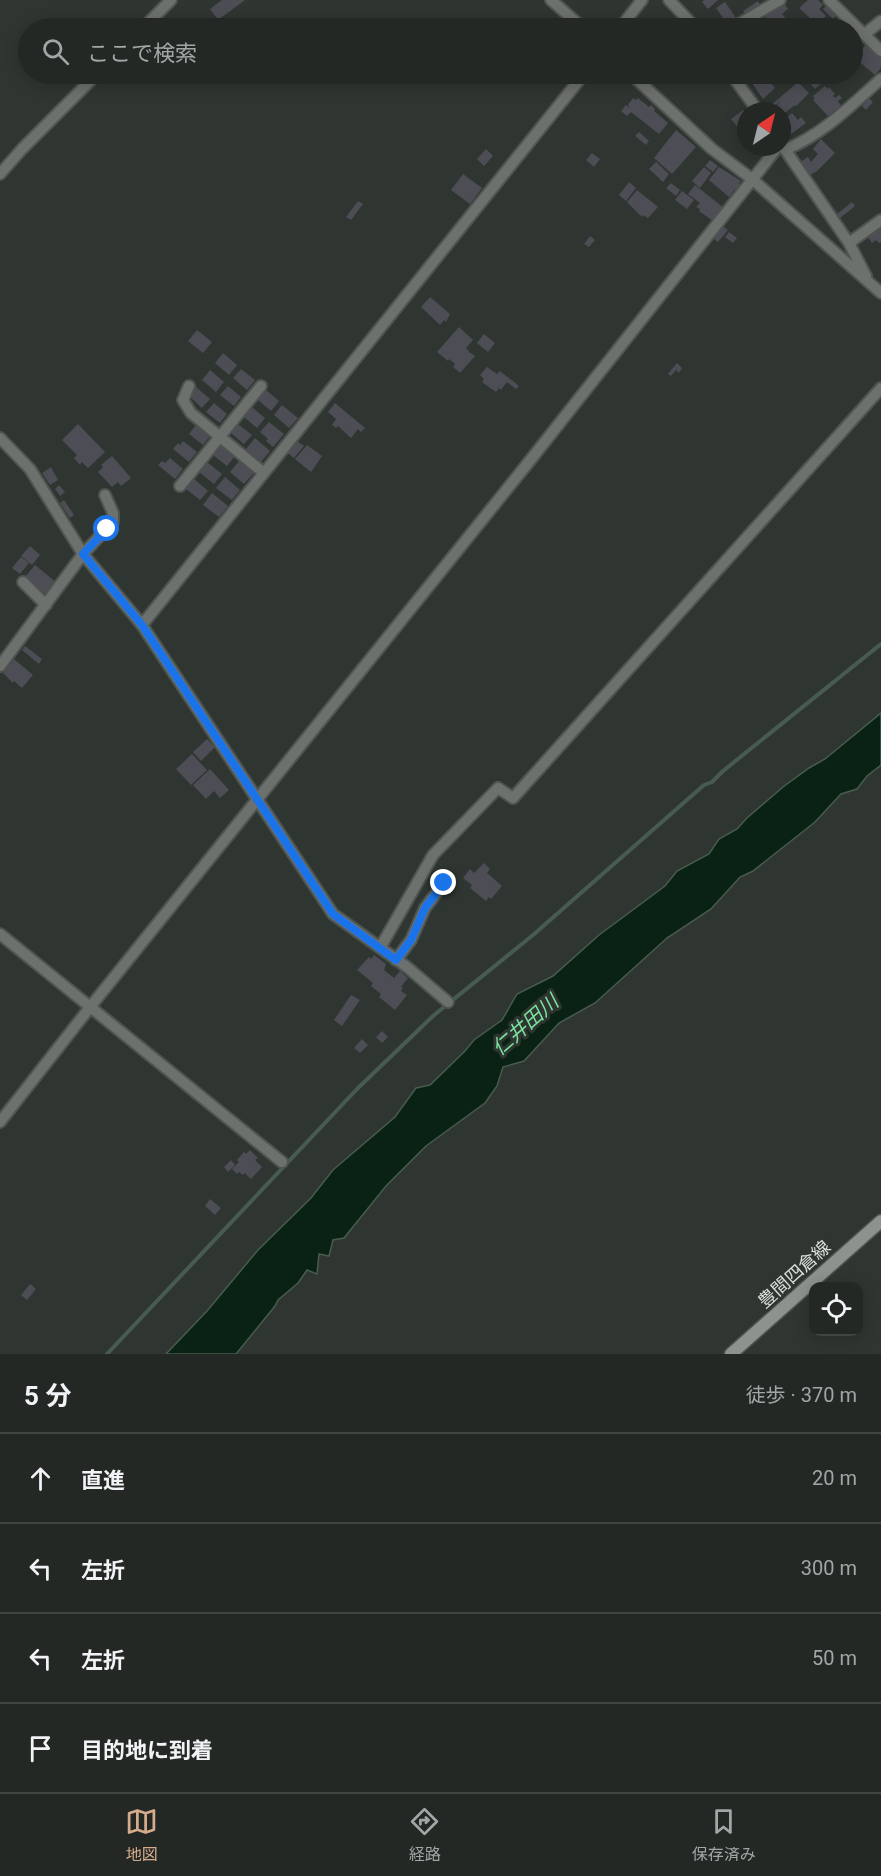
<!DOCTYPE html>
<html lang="ja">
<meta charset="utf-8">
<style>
:root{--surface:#232825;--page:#2b302d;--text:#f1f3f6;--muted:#a3a6a7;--line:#404442;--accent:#d6ab8b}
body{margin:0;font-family:Roboto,"Noto Sans JP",sans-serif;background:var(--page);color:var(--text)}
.controls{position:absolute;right:18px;bottom:18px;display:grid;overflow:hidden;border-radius:12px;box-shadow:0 3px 15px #0003}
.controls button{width:54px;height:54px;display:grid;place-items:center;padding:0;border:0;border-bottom:2px solid var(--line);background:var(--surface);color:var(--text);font:30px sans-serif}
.compass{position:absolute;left:737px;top:102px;width:54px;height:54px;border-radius:50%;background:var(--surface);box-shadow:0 3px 15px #0003;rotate:35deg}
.stop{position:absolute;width:18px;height:18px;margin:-14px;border:4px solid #1a73e8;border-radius:50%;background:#fff}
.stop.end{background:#1a73e8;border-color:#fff;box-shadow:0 2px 6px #0008}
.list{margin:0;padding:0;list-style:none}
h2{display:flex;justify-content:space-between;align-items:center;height:78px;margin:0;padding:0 24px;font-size:26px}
h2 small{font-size:20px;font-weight:400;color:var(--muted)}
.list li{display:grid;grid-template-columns:39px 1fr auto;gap:18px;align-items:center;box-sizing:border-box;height:90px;padding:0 24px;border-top:2px solid var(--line)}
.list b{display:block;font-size:22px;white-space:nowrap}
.list em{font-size:20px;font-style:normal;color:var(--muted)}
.icon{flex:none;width:33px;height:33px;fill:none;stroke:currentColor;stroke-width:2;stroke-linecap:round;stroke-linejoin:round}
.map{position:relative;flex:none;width:881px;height:1354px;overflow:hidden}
.search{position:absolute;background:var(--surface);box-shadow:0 3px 15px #0003;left:18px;right:18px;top:18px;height:66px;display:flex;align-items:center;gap:15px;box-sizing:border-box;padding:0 21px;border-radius:33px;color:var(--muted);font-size:22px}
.sheet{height:438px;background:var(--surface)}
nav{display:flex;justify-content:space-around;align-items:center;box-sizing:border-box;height:84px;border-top:2px solid var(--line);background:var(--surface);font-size:16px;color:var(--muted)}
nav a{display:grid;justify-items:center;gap:3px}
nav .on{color:var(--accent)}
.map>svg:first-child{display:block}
</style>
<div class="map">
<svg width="881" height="1354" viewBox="0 0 881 1354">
<rect width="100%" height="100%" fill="#2f3631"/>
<path fill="#092213" stroke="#485b4f" stroke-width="1.5" d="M 881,713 L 881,765 L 867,776 L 857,789 L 841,794 L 815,822 L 753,871 L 740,877 L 711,909 L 667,938 L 595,1003 L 559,1023 L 524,1061 L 503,1067 L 497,1086 L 485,1103 L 426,1146 L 386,1186 L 344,1238 L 333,1240 L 329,1256 L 319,1254 L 317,1274 L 307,1270 L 298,1283 L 278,1300 L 275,1306 L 236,1354 L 166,1354 L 207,1311 L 258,1250 L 311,1198 L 333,1170 L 395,1117 L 416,1088 L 430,1085 L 465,1051 L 474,1040 L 502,1020 L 517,994 L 553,976 L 599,935 L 665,886 L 677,871 L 709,854 L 719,839 L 737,829 L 747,818 L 783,787 L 809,768 L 825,759 Z"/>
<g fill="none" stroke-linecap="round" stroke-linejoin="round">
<path stroke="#485b4f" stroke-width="4" d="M 107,1354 L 357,1089 L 433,1016 L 533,935 L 704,785 L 712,782 L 723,771 L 881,644"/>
</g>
<path fill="#4d4d55" d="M 222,0 L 245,0 L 218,20 L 210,9 Z
M 704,0 L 718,0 L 708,9 L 702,2 Z
M 808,0 L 818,0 L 823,5 L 819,9 L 826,16 L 813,28 L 805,22 L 810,18 L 799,8 Z
M 758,1 L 760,5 L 745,14 L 743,11 Z
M 725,2 L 736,18 L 728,25 L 716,8 Z
M 783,2 L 788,9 L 782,14 L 794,28 L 775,28 L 763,14 Z
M 827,5 L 837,15 L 833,19 L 823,9 Z
M 761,16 L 771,28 L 750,28 L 747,24 Z
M 841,17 L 848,26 L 849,25 L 853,28 L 832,28 Z
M 160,19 L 169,27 L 173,28 L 154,28 L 153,27 Z
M 868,43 L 877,55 L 879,54 L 881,56 L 881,68 L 875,75 L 856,59 L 852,63 L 852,58 Z
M 757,74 L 783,75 L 772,84 L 775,88 L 763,99 L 750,80 Z
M 809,74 L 817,74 L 824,81 L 815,89 L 805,77 Z
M 798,82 L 809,93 L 796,106 L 795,105 L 782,115 L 782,111 L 774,111 L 781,100 L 772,110 L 769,107 Z
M 825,86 L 828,89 L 829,87 L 835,94 L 833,96 L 835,98 L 839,95 L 842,98 L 838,101 L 841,106 L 828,116 L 813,100 L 815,99 L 813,96 Z
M 633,98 L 636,100 L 638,98 L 649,107 L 651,105 L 655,109 L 654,111 L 668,123 L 659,134 L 631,112 L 627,116 L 621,111 L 626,105 L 629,108 L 628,105 Z
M 869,98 L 873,102 L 866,110 L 862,106 Z
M 743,110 L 746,114 L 746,138 L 731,119 Z
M 792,113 L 798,120 L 801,117 L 806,123 L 791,134 L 782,121 Z
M 676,130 L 696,147 L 672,174 L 654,158 Z
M 639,132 L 649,141 L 646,145 L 635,136 Z
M 821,139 L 835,153 L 817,171 L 809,176 L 800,162 L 808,157 L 811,162 L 818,154 L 813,149 Z
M 486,149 L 493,156 L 484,166 L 477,159 Z
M 592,153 L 600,159 L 594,167 L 586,160 Z
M 710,160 L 718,166 L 713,172 L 705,166 Z
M 656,162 L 669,174 L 663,182 L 649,169 Z
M 704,167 L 711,173 L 700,188 L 692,181 Z
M 719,167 L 741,181 L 739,184 L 741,186 L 738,191 L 735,189 L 729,197 L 709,180 Z
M 463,174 L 482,188 L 470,204 L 451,190 Z
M 629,182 L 636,188 L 626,201 L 619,195 Z
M 671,183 L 680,190 L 676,196 L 666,188 Z
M 695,185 L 724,208 L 713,221 L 699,211 L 700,209 L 696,207 L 700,203 L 688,194 Z
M 637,190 L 658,207 L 648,218 L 643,215 L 642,217 L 627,202 Z
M 682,191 L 694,200 L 687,209 L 675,200 Z
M 358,201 L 363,204 L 351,220 L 346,217 Z
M 852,202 L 855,206 L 840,218 L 837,214 Z
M 723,226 L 728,230 L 718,242 L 713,238 Z
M 881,226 L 881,242 L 879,243 L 876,240 L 872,243 L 867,236 Z
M 729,232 L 737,238 L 733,243 L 725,237 Z
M 590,236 L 595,240 L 589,247 L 584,244 Z
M 430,297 L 450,314 L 446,322 L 444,320 L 440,325 L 421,307 Z
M 459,327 L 473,340 L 466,348 L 469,351 L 469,352 L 475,356 L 460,373 L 453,367 L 455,364 L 449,359 L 448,361 L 437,352 Z
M 197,330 L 212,342 L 203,353 L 188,341 Z
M 484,334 L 495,343 L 488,352 L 477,343 Z
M 223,353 L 237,365 L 229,375 L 215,363 Z
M 677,363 L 682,368 L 679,373 L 676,370 L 671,376 L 668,374 Z
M 487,367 L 497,374 L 500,371 L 519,386 L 516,389 L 507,382 L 501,390 L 499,388 L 496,392 L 482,382 L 484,379 L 480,375 Z
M 241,369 L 255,380 L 247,390 L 233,378 Z
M 210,370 L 224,382 L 216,392 L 202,380 Z
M 228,386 L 241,397 L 234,406 L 220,395 Z
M 196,387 L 210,399 L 202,408 L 189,396 Z
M 266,390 L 279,401 L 271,411 L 258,400 Z
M 214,403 L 227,414 L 220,423 L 206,412 Z
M 335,403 L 365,428 L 361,432 L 358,429 L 351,438 L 338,426 L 336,428 L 332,425 L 336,419 L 328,412 Z
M 282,405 L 298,418 L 289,428 L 274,415 Z
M 252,407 L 265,418 L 257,428 L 244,417 Z
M 269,422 L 284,434 L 273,447 L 266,441 L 268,439 L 260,432 Z
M 78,424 L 105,452 L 88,468 L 82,462 L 80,465 L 74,458 L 77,455 L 62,440 Z
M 238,424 L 252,435 L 244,444 L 231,433 Z
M 196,425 L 210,436 L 203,445 L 189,434 Z
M 255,438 L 270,451 L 261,462 L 246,449 Z
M 294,439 L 304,446 L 294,458 L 285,451 Z
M 183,441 L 197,452 L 189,462 L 173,449 L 178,443 L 180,445 Z
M 222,445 L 235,456 L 227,466 L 213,455 Z
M 307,445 L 322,456 L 311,472 L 295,459 Z
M 112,456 L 131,478 L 121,486 L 118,482 L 112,487 L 98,472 L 103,467 L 101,465 Z
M 170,458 L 183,469 L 175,479 L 158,465 L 162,461 L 165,463 Z
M 239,461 L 254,473 L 244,484 L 230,472 Z
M 207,462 L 222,474 L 214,484 L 199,472 Z
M 51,467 L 58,480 L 50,485 L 42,473 Z
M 225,477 L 240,490 L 232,500 L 216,488 Z
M 194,479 L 208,491 L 200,500 L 186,489 Z
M 59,485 L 65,492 L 60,496 L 55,489 Z
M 212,493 L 228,506 L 219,517 L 203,505 Z
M 64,500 L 74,515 L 70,518 L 60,503 Z
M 30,546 L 40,555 L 32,565 L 21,556 Z
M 21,557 L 29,563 L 20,574 L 12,568 Z
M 35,565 L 57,583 L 47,595 L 28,582 L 29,581 L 25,577 Z
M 25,646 L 42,659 L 39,664 L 22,650 Z
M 14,659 L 33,675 L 22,688 L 14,681 L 13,683 L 3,673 Z
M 207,739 L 215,747 L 201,761 L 193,752 Z
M 192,754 L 207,770 L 191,785 L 176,769 Z
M 210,769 L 229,790 L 220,798 L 214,791 L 206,799 L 193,785 Z
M 484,863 L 490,869 L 487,873 L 502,886 L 491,899 L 489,897 L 486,901 L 470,888 L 472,885 L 463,878 L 470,869 L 474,873 Z
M 374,955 L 386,964 L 384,970 L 394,978 L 400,971 L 408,978 L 401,987 L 403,988 L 401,991 L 407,995 L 395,1010 L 379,997 L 381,994 L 371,986 L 373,983 L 357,970 L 369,957 L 371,959 Z
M 351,995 L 360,1000 L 342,1026 L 334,1020 Z
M 382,1031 L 388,1037 L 382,1043 L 376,1037 Z
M 362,1039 L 368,1045 L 360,1053 L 354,1048 Z
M 250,1150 L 258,1158 L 255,1160 L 262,1167 L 251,1179 L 245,1173 L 243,1175 L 239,1172 L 237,1174 L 232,1169 L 239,1162 L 237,1160 L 244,1152 L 246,1154 Z
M 231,1160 L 235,1165 L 228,1172 L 224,1167 Z
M 210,1199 L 221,1208 L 215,1215 L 205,1206 Z
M 30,1284 L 36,1289 L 27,1300 L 21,1295 Z"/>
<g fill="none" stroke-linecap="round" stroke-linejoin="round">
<g stroke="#4e5450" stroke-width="14">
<path id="minor" d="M 551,0 L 583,28
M 669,0 L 696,28
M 829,0 L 881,51
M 143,28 L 171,0
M 620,28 L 642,0
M 732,28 L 780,0
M 865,34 L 881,21
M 631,74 L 712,149 L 752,179 L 881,293
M 731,74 L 758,111
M 782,145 L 849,243 L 866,276
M 785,150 C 825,133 849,107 881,79
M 0,174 L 22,149 L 97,74
M 849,243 L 881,220
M 189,386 L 183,400 L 191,413 L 264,473
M 0,438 L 30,469 L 83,554 L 142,625 L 333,914 L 407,967 L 448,1002
M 180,486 L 261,386
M 23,582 L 46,605
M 142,625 L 584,74
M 0,666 L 83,554 L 113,522 L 113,513 L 105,495
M 0,934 L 282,1162
M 380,948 L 433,855 L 498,788 L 513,798 L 881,388
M 396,960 L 411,940 L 425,908 L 444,883
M 0,1122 L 91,1006 L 532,458 L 778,147"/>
</g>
<g stroke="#4e5450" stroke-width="15">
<path id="secondary" d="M 731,1354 L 881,1221"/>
</g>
<use href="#minor" stroke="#6d716e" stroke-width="10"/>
<use href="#secondary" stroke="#8c928e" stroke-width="12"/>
</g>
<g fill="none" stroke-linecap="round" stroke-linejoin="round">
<path stroke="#1a73e8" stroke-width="8" d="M 107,529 L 83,554 L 142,625 L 333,914 L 396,960 L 411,940 L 425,908 L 444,883"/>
</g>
<g text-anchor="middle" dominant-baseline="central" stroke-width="6" stroke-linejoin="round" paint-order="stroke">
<g font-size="18" fill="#dbdfdc" stroke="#2f3631">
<text transform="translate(794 1274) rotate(-42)">豊間四倉線</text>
</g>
<g font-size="20" font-style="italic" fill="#7ae49e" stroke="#2f3631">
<text transform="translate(525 1025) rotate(-41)">仁井田川</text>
</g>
</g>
</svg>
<div class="controls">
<button><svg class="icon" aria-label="locate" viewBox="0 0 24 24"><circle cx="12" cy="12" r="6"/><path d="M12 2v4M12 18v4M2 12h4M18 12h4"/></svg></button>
</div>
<svg class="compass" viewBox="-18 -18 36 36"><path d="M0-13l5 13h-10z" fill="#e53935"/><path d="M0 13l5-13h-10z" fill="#a3a6a7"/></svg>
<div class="stop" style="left:107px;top:529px"></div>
<div class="stop end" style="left:444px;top:883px"></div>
<div class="search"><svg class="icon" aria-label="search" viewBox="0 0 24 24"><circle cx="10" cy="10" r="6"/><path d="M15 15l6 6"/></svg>ここで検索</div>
</div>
<section class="sheet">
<h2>5 分<small>徒歩 · 370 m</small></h2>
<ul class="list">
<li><svg class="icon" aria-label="ahead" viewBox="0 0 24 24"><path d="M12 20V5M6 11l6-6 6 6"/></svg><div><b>直進</b></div><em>20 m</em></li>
<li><svg class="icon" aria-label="left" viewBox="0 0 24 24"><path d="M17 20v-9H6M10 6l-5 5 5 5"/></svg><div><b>左折</b></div><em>300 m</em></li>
<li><svg class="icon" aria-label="left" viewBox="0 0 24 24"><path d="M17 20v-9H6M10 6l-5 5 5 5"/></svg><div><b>左折</b></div><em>50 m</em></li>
<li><svg class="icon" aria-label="arrive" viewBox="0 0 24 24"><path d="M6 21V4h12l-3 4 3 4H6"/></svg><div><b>目的地に到着</b></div></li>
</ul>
</section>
<nav>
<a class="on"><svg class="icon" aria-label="map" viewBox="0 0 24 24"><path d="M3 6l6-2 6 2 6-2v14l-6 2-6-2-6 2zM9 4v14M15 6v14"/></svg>地図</a>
<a><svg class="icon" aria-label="directions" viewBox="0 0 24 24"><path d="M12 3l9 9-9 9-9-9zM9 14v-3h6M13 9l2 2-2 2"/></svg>経路</a>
<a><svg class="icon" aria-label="saved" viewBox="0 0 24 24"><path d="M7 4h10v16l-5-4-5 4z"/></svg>保存済み</a>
</nav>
